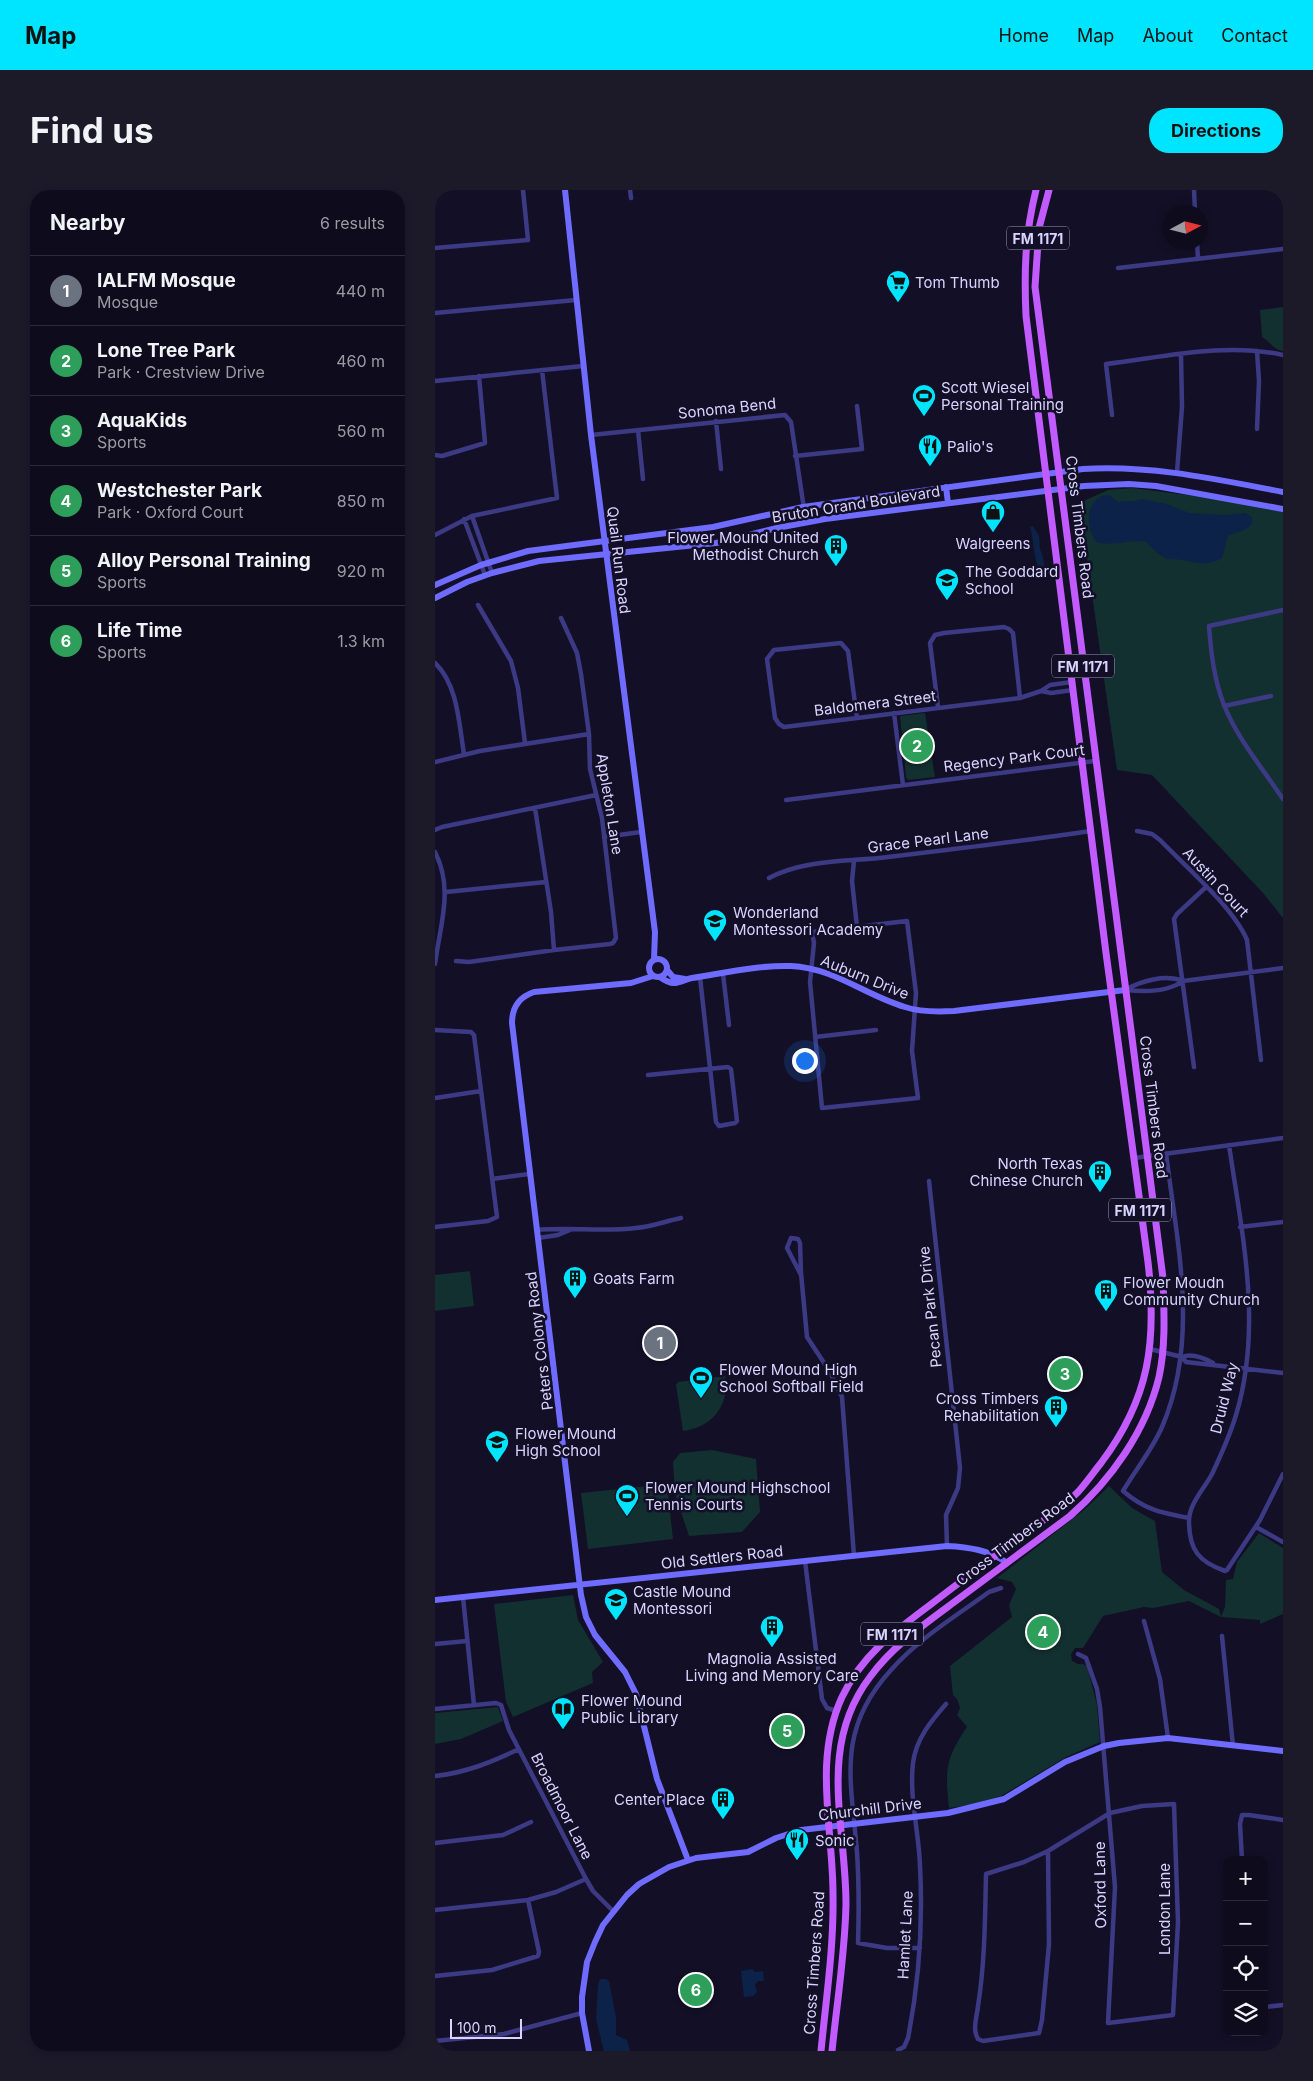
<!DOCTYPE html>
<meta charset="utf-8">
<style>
:root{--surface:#0e0b1c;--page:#1c1929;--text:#f1f3f6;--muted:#9b9ba3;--line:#2e2b3b;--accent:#00e5ff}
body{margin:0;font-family:Inter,sans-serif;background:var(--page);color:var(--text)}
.controls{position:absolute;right:15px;bottom:15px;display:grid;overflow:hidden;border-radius:10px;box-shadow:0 2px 8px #0003}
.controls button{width:45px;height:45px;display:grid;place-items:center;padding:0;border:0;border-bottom:1px solid var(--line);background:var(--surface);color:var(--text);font:25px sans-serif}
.compass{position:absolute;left:728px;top:15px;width:45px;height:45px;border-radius:50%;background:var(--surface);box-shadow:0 2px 8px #0003;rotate:83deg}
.scale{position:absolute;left:15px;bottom:12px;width:72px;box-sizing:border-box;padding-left:5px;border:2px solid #d9d4ff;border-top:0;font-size:14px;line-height:18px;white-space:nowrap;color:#d9d4ff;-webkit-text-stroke:4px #130f26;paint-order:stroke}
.you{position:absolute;left:369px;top:870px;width:18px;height:18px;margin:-12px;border:4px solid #fff;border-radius:50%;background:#1a73e8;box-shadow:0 0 0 8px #1a73e833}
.badge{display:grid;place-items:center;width:32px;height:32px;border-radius:50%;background:var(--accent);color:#fff;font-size:16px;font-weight:700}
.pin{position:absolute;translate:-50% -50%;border:2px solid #fff;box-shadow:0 1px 5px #0006}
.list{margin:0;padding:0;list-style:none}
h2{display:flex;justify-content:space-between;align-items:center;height:65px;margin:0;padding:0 20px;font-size:21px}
h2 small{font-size:16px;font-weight:400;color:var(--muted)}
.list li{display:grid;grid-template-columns:32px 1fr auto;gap:15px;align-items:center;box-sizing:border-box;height:70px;padding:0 20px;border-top:1px solid var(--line)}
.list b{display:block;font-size:19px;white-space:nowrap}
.list p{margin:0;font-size:16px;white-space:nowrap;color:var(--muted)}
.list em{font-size:16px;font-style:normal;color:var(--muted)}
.icon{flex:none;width:28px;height:28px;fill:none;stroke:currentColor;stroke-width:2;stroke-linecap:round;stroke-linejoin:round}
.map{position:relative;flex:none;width:848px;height:1861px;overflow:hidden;border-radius:20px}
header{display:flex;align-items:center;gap:30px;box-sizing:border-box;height:70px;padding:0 25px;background:var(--accent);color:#111}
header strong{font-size:24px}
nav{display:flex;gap:28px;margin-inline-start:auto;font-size:18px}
.intro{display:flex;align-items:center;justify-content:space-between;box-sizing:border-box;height:120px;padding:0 30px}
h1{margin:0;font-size:35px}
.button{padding:12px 22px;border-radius:20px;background:var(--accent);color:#111;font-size:18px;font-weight:700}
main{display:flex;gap:30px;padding:0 30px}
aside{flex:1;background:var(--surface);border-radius:20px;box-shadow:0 2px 8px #0003}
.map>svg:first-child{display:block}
</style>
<header>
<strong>Map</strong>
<nav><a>Home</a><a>Map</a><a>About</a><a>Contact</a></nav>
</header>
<div class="intro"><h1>Find us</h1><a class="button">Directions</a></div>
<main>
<aside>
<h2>Nearby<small>6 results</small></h2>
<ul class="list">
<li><span class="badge" style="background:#6b7280">1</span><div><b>IALFM Mosque</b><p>Mosque</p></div><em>440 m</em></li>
<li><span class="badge" style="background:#2e9e5b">2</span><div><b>Lone Tree Park</b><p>Park · Crestview Drive</p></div><em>460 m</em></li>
<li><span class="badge" style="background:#2e9e5b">3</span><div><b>AquaKids</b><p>Sports</p></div><em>560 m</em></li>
<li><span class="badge" style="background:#2e9e5b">4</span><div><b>Westchester Park</b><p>Park · Oxford Court</p></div><em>850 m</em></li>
<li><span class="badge" style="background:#2e9e5b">5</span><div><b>Alloy Personal Training</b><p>Sports</p></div><em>920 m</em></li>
<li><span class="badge" style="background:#2e9e5b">6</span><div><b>Life Time</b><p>Sports</p></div><em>1.3 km</em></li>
</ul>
</aside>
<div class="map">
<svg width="848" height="1861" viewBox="0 0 848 1861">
<rect width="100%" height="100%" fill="#130f26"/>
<path fill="#12302f" d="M 848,117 L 848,161 C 837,159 836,152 827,147 L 825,120 Z
M 698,298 L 783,309 L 848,321 L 848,728 L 828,703 L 717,585 L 682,580 L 644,313 L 673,300 Z
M 490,523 L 500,587 L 473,590 L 471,587 L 465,526 Z
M 35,1081 L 39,1116 L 0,1121 L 0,1085 Z
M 290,1186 C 295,1216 277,1237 248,1241 L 241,1195 L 243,1192 Z
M 277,1260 L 321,1269 L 325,1322 L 307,1342 L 254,1346 L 240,1304 L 238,1272 L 245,1263 Z
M 232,1294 L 238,1349 L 153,1359 L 146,1303 Z
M 674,1296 L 697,1318 L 720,1331 L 727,1382 L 749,1400 L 784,1419 L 786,1427 L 754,1411 L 718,1418 L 709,1417 L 668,1426 L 648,1458 L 640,1458 L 636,1464 L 637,1471 L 643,1474 L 648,1474 L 652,1476 L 662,1515 L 665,1552 L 631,1567 L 566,1606 L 540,1614 L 514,1618 C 510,1581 510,1569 532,1537 L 522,1525 L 525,1518 L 522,1509 L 518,1505 L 515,1476 L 577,1427 L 574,1415 L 581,1399 L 577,1392 L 562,1388 L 649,1320 Z
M 824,1343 L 848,1358 L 848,1424 L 825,1434 L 825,1430 L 786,1427 L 790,1417 L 791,1390 L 798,1389 L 802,1372 Z
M 138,1405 L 143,1430 L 168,1472 L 157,1482 L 158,1493 L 78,1527 L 71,1512 L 59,1414 Z
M 63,1517 L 68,1531 L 26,1549 L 0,1554 L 0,1523 Z"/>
<path fill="#0c2248" d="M 674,305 L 683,312 L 699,311 L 707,309 L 732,314 L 754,323 L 789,325 L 810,323 L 817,327 C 820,341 802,341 793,346 L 787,368 C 770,378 758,371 740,369 C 738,369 734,370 732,369 C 724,365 717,358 711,352 C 696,349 675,357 661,352 C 650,336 650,306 674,305 Z
M 598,336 L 604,346 L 605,359 L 608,367 L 610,380 L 603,377 C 598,364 599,350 595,337 Z
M 317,1779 L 320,1782 L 328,1781 L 329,1791 L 323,1791 L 320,1795 L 322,1802 L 318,1806 L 309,1807 L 306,1781 Z
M 165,1789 L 171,1789 L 174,1791 L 181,1827 L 181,1845 L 192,1850 L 195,1861 L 169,1861 L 161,1829 L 163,1795 Z"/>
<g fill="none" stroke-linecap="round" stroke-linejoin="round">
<path stroke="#3d3a85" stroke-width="4.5" d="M 195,0 L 196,8
M 759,0 L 760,22
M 762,52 L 763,69
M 0,58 L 93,50 L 88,0
M 683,78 L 848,59
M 0,123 L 141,110
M 0,191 L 148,176
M 677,225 L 671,174 C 729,167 790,152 848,165
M 281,231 L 286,279
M 822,239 L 824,191 L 822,161
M 203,240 L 208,289
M 156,245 L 350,225 L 356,232 L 371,332
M 0,265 L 7,266 L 50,253 L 44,186
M 360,266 L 427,259 L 422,216
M 742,282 L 747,217 L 746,164
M 37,326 L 57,383
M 29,329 L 50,385
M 0,345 L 37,326 L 122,308 L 107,180
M 43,415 L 76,471 L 83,498 L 90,553
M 848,420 L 774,436 C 776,463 779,489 789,515 C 802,548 828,579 848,609
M 0,473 C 23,495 24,534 29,564
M 637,492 L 615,495 L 606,501 L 616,503 L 638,500
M 789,516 L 836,506
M 503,517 L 495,453 L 500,445 L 509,443 L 569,437 L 574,439 L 578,443 L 585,508
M 459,523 L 468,595
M 422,528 L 413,461 L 406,453 L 339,460 L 332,469 L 340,528 L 344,534 L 349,537 L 585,508 L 606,501
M 0,572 L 45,561 L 154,544
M 351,610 L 660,571
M 100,618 L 116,722 L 119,760
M 0,640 L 7,637 L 161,605
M 702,641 L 717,644 L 725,650 C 751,677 798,717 812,750 L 826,870
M 169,647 L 206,642
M 0,662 C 19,699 5,735 0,774
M 419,671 L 417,691 L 422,737
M 334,688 C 370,669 413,672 453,667 C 521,659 588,651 656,641
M 11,702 L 111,692
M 472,731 L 481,803 L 477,861 L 483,908 L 387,918 L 375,792 L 379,753 L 377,742 Z
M 21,771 L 34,772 L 119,760 L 175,754 L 178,753 L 181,748 L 167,628 L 155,579 L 154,544 L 146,484 L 142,463 L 126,428
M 288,784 L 294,835
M 690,800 C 706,791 730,784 748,791 L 848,778
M 692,800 C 710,802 733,802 748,791
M 0,840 L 36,842 L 39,845 L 62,1027 L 53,1031 L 0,1037
M 380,847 L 441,840
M 759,877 L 739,729 L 742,724 L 771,697
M 213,885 L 293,877 L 296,879 L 302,931 L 300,933 L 284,936 L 281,932 L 265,787
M 0,908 L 46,901
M 794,955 C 807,1044 828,1136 801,1225 C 795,1245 786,1265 777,1284 C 769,1299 754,1314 754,1331 C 754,1360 764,1372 790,1381 L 792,1380 L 825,1330 L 848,1284
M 731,963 C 742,1054 765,1149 727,1237 C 717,1260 701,1279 688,1301 C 710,1320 727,1323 754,1328
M 699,968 L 848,948
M 57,989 L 94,984
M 494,991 L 525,1278 L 523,1298 L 511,1325 L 512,1356
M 805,1037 L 848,1032
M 101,1040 C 134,1037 168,1042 201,1038 C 216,1037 231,1031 246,1028
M 103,1048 L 123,1045 L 135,1040
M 366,1085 L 352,1058 L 356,1048 L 363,1049 L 365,1053 L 366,1083 L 372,1147 L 395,1182 L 407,1207 L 419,1366
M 715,1159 L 747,1167 L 751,1172 L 848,1183
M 747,1167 C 757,1163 769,1168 778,1173
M 821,1337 L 848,1352
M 370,1371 L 387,1509 L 392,1518 L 402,1521
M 28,1407 L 39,1515
M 709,1431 L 725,1489 L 733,1548
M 787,1446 L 798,1556
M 0,1454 L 32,1451
M 0,1519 L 61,1513 L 66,1515 L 74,1540 L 151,1689 L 158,1701 L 178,1721
M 0,1586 C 30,1583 57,1572 84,1559
M 0,1653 L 68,1645 L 96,1632
M 613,1661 L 614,1754 L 607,1830 L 604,1843 L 548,1851 L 543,1849 C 537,1839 542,1827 543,1816 C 550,1772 550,1728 551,1684 L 589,1672 L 613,1661 L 675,1623 L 707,1616 L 739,1614 L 743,1732 L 738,1825 L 673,1833 L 680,1697 L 665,1517 L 662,1499 L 651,1468 L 643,1464
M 807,1670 L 805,1634 L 807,1625 L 814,1625 L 848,1630
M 0,1720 L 93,1710 L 121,1702 L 151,1689
M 485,1758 L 452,1758 L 423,1753 C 424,1723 424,1693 422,1662 C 416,1589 401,1540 456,1480 C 483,1449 521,1426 554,1402 L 566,1398
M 0,1786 L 57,1780 L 103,1766 L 104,1762 L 93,1710
M 829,1817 L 848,1815
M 0,1851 L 69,1844 L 147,1823
M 463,1860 L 469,1857 L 473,1848 C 484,1792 488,1733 485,1676 C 484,1642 474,1607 478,1573 C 481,1549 496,1531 511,1514"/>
<path stroke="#6f6bff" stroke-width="6" d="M 130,0 L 156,245 L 220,742 L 219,770
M 511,297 L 513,313
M 0,395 L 46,375 L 93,361 L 278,337 L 368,317 L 648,279 C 717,275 780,289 848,302
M 0,408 L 32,392 L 57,383 L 104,371 L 281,353 L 342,338 L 390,329 L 649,296 L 694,294 L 721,296 L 848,319
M214 778a9 9 0 1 1 18 0a9 9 0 1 1-18 0Z
M 233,781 L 238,787 L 250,789
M 218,786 L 196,793 L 99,802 C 84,807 77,818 77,833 L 146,1405 L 151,1427 L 160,1445 L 190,1482 L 201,1504 L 222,1589 L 253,1670
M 225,787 C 229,790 233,793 239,793 C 245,793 251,789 257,788 C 289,783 323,775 356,776 C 399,778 430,805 470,817 C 485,822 503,822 519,821 L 690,800
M 0,1410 L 512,1356 C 533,1357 555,1360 572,1373
M 154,1861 L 147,1823 L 147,1807 L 152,1772 L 160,1752 L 168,1735 L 192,1705 L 204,1694 L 234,1677 L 261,1668 L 313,1662 L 341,1648 L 366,1640 L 513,1623 L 569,1609 L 630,1572 L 669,1556 L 684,1553 L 733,1548 L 848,1561"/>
<path stroke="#c25bff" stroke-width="7" d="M 386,1861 C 391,1809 399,1757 398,1704 C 398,1638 378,1570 407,1507 C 427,1465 459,1442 495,1415 C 525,1392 554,1370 584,1348 C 604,1333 625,1320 643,1302 C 651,1293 658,1283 666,1273 C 715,1208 722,1151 713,1072 L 671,763 L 591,126 C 589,81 590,44 601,0
M 397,1861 C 402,1812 410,1764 411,1714 C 411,1634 382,1557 435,1487 C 459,1454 494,1431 526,1407 C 562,1380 599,1353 635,1326 C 676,1290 711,1241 724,1187 C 731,1155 729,1121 728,1088 L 600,97 L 604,38 L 614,0"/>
</g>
<defs>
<g id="supermarket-pin" transform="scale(1.25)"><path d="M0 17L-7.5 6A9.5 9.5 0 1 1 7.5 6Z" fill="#00e5ff" stroke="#130f26"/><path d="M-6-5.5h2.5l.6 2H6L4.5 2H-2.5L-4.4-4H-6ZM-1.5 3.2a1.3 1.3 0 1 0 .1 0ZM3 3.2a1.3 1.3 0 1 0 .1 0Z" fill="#111"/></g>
<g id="stadium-pin" transform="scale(1.25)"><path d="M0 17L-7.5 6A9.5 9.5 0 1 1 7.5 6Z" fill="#00e5ff" stroke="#130f26"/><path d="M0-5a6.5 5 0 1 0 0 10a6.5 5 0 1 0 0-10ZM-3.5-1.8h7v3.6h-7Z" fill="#111"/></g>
<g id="restaurant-pin" transform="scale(1.25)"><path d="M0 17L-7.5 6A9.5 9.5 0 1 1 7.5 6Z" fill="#00e5ff" stroke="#130f26"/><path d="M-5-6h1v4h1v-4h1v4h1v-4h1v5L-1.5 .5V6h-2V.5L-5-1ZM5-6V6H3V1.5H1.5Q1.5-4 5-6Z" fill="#111"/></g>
<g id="shop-pin" transform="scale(1.25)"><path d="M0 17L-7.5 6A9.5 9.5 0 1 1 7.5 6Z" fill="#00e5ff" stroke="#130f26"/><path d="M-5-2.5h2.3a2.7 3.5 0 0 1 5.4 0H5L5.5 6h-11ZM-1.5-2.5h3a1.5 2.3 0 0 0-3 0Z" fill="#111"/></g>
<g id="building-pin" transform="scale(1.25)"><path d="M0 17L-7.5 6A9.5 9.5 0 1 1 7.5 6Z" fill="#00e5ff" stroke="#130f26"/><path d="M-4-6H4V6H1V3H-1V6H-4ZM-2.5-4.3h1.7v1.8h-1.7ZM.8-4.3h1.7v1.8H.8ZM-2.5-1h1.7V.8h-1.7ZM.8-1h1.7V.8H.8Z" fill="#111"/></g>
<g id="school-pin" transform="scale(1.25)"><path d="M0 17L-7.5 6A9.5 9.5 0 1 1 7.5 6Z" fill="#00e5ff" stroke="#130f26"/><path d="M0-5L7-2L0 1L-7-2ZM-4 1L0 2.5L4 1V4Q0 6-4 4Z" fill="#111"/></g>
<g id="library-pin" transform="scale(1.25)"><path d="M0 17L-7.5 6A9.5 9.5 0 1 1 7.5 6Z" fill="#00e5ff" stroke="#130f26"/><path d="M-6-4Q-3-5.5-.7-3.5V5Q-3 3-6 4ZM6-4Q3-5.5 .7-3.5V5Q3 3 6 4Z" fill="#111"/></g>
</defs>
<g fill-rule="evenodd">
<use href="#supermarket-pin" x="463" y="92"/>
<use href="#stadium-pin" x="489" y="206"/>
<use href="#restaurant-pin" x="495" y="256"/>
<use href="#shop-pin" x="558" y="322"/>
<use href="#building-pin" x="401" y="356"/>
<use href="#school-pin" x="512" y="390"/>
<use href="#school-pin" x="280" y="731"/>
<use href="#building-pin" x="665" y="982"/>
<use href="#building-pin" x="140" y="1088"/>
<use href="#building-pin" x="671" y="1101"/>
<use href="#stadium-pin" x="266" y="1188"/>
<use href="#building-pin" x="621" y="1217"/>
<use href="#school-pin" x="62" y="1252"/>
<use href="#stadium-pin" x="192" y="1306"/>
<use href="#school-pin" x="181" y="1410"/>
<use href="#building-pin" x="337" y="1437"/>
<use href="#library-pin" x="128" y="1519"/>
<use href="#building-pin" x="288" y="1609"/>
<use href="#restaurant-pin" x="362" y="1650"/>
</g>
<g text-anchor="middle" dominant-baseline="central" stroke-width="5" stroke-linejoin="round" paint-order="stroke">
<g fill="#130f26" stroke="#9e99be" stroke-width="1">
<rect x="572" y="36.5" width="62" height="23" rx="4"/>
<rect x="617" y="464.5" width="62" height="23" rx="4"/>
<rect x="674" y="1008.5" width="62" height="23" rx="4"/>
<rect x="426" y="1432.5" width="62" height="23" rx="4"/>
</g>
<g font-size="14" font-weight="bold" fill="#d9d4ff">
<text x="603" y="48">FM 1171</text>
<text x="648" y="476">FM 1171</text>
<text x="705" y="1020">FM 1171</text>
<text x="457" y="1444">FM 1171</text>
</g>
<g font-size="15" fill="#d9d4ff" stroke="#130f26" text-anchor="start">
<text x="480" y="92">Tom Thumb</text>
<text x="506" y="197">Scott Wiesel<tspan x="506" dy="17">Personal Training</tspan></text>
<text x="512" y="256">Palio's</text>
<text x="384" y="347" text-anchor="end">Flower Mound United<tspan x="384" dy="17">Methodist Church</tspan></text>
<text x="558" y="353" text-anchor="middle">Walgreens</text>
<text x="530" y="381">The Goddard<tspan x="530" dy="17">School</tspan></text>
<text x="298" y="722">Wonderland<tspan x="298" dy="17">Montessori Academy</tspan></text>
<text x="648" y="973" text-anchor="end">North Texas<tspan x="648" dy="17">Chinese Church</tspan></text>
<text x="158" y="1088">Goats Farm</text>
<text x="688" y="1092">Flower Moudn<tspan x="688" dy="17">Community Church</tspan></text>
<text x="284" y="1179">Flower Mound High<tspan x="284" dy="17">School Softball Field</tspan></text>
<text x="604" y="1208" text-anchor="end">Cross Timbers<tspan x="604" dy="17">Rehabilitation</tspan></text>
<text x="80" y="1243">Flower Mound<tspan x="80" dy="17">High School</tspan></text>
<text x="210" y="1297">Flower Mound Highschool<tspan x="210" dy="17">Tennis Courts</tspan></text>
<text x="198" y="1401">Castle Mound<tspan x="198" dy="17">Montessori</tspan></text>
<text x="337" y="1468" text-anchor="middle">Magnolia Assisted<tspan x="337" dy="17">Living and Memory Care</tspan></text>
<text x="146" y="1510">Flower Mound<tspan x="146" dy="17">Public Library</tspan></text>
<text x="270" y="1609" text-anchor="end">Center Place</text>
<text x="380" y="1650">Sonic</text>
</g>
<g font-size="15" fill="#d9d4ff" stroke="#130f26">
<text transform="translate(292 218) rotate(-6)">Sonoma Bend</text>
<text transform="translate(421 314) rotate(-9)">Bruton Orand Boulevard</text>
<text transform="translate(645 337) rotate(83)">Cross Timbers Road</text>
<text transform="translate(184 370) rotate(83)">Quail Run Road</text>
<text transform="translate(440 513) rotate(-7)">Baldomera Street</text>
<text transform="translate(579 568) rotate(-7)">Regency Park Court</text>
<text transform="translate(175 614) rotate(81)">Appleton Lane</text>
<text transform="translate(493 650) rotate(-7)">Grace Pearl Lane</text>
<text transform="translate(781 692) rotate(47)">Austin Court</text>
<text transform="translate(430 787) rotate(22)">Auburn Drive</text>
<text transform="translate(719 917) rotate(83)">Cross Timbers Road</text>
<text transform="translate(495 1117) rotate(-96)">Pecan Park Drive</text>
<text transform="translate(104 1151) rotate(-97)">Peters Colony Road</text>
<text transform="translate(789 1208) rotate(-76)">Druid Way</text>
<text transform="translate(580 1349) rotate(-37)">Cross Timbers Road</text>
<text transform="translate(287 1367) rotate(-6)">Old Settlers Road</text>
<text transform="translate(127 1616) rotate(63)">Broadmoor Lane</text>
<text transform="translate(435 1619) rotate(-7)">Churchill Drive</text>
<text transform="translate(665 1695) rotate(-91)">Oxford Lane</text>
<text transform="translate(729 1719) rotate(-90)">London Lane</text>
<text transform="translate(470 1745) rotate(-87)">Hamlet Lane</text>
<text transform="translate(379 1773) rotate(-86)">Cross Timbers Road</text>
</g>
</g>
</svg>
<div class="controls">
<button>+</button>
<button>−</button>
<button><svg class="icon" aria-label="locate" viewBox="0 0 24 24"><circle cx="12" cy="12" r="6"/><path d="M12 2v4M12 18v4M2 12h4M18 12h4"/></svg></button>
<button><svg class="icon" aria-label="layers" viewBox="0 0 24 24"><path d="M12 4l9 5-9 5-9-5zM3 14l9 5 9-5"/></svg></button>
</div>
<svg class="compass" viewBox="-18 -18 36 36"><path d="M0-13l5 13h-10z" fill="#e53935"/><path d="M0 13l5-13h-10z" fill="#9b9ba3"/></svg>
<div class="scale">100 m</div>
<div class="you"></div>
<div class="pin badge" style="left:225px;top:1153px;background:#6b7280">1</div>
<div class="pin badge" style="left:482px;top:556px;background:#2e9e5b">2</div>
<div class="pin badge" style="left:630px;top:1184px;background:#2e9e5b">3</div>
<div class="pin badge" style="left:608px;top:1442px;background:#2e9e5b">4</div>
<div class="pin badge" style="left:352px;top:1541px;background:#2e9e5b">5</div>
<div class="pin badge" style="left:261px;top:1800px;background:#2e9e5b">6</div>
</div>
</main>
